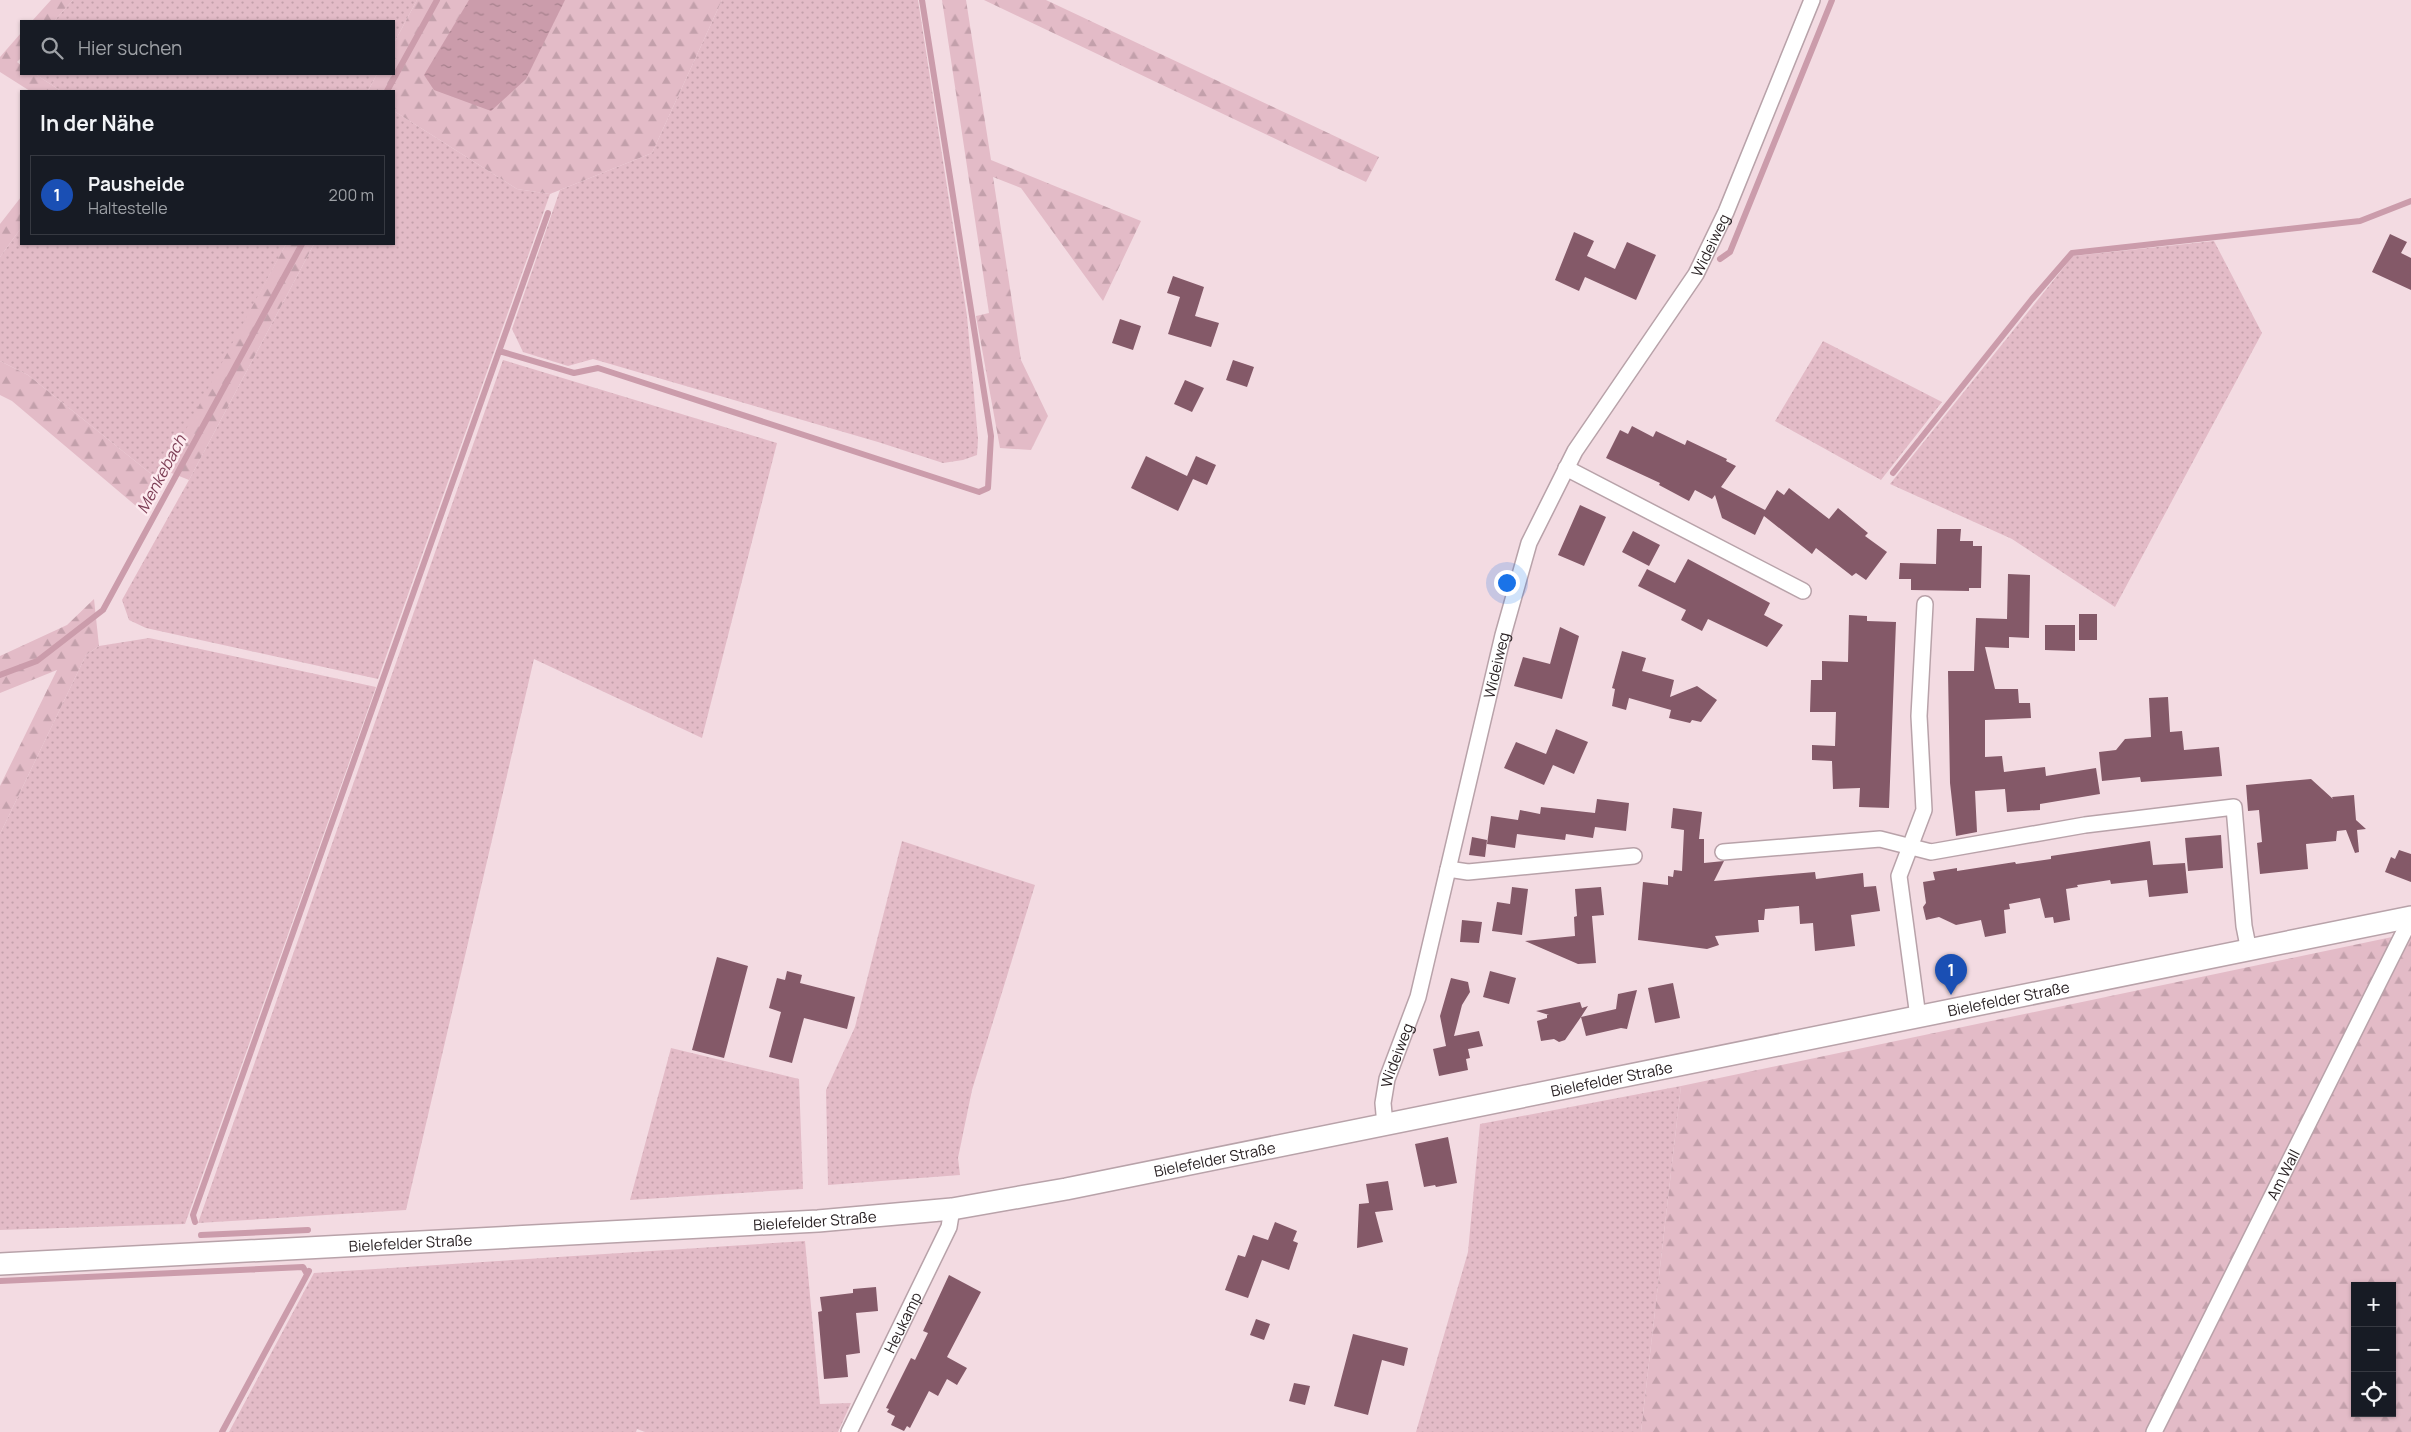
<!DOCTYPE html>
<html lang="de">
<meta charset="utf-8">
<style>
:root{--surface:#171b24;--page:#242831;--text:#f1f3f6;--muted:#9ea1a6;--line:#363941;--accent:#cb8bae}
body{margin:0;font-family:Manrope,sans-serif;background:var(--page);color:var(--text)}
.controls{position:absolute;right:15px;bottom:15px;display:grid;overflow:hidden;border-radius:0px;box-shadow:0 1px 4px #0004}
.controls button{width:45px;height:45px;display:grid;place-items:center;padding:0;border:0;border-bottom:1px solid var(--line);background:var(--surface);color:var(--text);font:25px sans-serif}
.you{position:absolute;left:1506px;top:582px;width:18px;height:18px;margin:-12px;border:4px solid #fff;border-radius:50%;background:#1a73e8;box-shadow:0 0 0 8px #1a73e833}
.badge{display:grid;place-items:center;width:32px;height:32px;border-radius:50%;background:var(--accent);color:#fff;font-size:16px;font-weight:700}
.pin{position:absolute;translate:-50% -41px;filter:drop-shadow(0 1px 2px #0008)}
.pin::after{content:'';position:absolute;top:26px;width:18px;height:15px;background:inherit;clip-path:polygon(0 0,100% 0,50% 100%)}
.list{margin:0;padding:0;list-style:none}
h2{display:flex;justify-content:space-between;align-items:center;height:65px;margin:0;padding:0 20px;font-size:21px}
h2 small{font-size:16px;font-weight:400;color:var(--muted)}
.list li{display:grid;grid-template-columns:32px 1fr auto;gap:15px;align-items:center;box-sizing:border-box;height:80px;margin:0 10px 10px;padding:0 10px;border:1px solid var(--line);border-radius:0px}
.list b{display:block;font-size:19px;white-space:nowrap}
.list p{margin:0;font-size:16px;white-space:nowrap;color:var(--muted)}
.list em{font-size:16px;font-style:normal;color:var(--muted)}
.icon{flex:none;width:28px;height:28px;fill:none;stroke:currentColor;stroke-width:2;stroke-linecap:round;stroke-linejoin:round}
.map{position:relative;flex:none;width:2411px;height:1432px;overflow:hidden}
.search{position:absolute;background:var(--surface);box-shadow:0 1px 4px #0004;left:20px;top:20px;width:375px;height:55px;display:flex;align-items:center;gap:12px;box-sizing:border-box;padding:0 18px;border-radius:0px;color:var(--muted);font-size:19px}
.panel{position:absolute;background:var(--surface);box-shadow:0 1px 4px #0004;left:20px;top:90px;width:375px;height:155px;border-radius:0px}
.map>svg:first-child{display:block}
</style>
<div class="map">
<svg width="2411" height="1432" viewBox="0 0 2411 1432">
<defs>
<pattern id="grass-dots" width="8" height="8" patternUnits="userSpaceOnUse" patternTransform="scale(1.25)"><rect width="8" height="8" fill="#e3bbc7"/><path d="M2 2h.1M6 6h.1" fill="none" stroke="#c3a0ab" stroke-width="1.8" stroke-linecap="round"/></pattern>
<pattern id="forest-firs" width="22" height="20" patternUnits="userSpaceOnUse" patternTransform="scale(1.25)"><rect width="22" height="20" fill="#e3bbc7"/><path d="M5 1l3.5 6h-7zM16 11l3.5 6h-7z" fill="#c3a0ab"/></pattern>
<pattern id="water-ripples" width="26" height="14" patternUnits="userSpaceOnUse" patternTransform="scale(1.25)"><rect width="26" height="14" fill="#cb9cab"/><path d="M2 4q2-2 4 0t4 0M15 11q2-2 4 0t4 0" fill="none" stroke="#a57f8b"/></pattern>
</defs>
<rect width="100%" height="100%" fill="#f3dbe2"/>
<path fill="url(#grass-dots)" d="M 73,0 L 417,0 L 394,43 L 394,21 L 54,21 Z
M 722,0 L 918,0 L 967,316 L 978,439 L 977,455 L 963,460 L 943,463 L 878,442 L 593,359 L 568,366 L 523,352 L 512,329 L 560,190 L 652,153 Z
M 35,74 L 377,74 L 368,91 L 61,91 Z
M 394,111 L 517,189 L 550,194 L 378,679 L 146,628 L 129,620 L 122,600 L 189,480 L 314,244 L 394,244 Z
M 21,228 L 21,244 L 286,244 L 160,481 L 28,375 L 0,361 L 0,257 Z
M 2214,241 L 2262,333 L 2115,607 L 2012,539 L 1890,484 L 2073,256 Z
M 1823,341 L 1942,402 L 1881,480 L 1775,421 Z
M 503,360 L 777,443 L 702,738 L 534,659 L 406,1210 L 198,1223 Z
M 149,638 L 376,687 L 185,1224 L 0,1230 L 0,834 L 86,655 L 99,646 Z
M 902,841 L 1035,885 L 972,1090 L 958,1158 L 960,1175 L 828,1185 L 826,1090 L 855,1027 Z
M 671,1048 L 799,1079 L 803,1189 L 630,1200 Z
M 1681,1086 L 1641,1432 L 1416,1432 L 1468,1252 L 1480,1124 Z
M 805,1241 L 820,1404 L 851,1403 L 838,1432 L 645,1432 L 637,1429 L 636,1432 L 229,1432 L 314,1273 Z"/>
<path fill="url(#forest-firs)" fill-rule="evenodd" d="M 51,0 L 73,0 L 54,21 L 32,21 Z
M 417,0 L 722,0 L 652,153 L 550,194 L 517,189 L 394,111 L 394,91 L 368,91 L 377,74 L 394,74 L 394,43 Z
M 942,0 L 966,0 L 991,160 L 1141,221 L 1103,301 L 1021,188 L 993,177 L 1021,360 L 1048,416 L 1031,450 L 1000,448 L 976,316 L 989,313 Z
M 984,0 L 1046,0 L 1379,157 L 1366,182 Z
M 21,33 L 21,58 L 17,62 L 21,65 L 21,74 L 35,74 L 61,91 L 30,91 L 0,72 L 0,57 Z
M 21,197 L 21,228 L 0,257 L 0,224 Z
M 286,244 L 314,244 L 189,480 L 164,470 Z
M 0,361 L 28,375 L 160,481 L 142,511 L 12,401 L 0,395 Z
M 94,599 L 99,646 L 86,655 L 0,834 L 0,786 L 57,670 L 0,693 L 0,656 L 67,625 Z
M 2411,933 L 2411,1432 L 1641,1432 L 1681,1086 ZM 2355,1286 L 2392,1286 L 2392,1413 L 2355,1413 Z"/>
<path fill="url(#water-ripples)" d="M 469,0 L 565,0 L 526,79 L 491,111 L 434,90 L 424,75 Z"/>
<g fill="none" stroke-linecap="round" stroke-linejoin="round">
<path stroke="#cb9cab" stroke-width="6" d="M 387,91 L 437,0
M 1720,259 L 1730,252 L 1832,0
M 499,351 L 574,373 L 598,368 L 979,492 L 988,488 L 991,436 L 922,0
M 1893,473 L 2032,299 L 2072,253 L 2360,221 L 2411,201
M 0,675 L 37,661 L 103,610 L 302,244
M 195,1222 L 193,1215 L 548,213
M 201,1235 L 308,1230
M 0,1281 L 303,1267 L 307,1274
M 222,1432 L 309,1271"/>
</g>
<path fill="#845968" d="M 1574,232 L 1594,241 L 1587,256 L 1615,269 L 1627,242 L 1656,255 L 1636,300 L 1585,277 L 1579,291 L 1555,280 Z
M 2390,234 L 2407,242 L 2401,253 L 2411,258 L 2411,290 L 2372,272 Z
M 1173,276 L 1204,287 L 1195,316 L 1219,323 L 1211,347 L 1168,334 L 1180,297 L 1167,293 Z
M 1120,319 L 1141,326 L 1133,350 L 1112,343 Z
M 1233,360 L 1254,367 L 1247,387 L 1226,380 Z
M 1185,380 L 1204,388 L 1192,412 L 1174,404 Z
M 1632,426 L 1653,437 L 1656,431 L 1685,445 L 1687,440 L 1727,459 L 1726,461 L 1736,466 L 1721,487 L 1765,510 L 1777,490 L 1784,495 L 1789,488 L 1829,519 L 1838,508 L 1868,533 L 1865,536 L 1887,552 L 1866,580 L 1856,573 L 1852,576 L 1816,548 L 1812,554 L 1764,516 L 1755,535 L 1722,518 L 1715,495 L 1712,499 L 1695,490 L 1689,501 L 1659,485 L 1660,483 L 1606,458 L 1620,430 L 1628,434 Z
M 1146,456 L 1187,476 L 1196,456 L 1216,465 L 1207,485 L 1193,479 L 1178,511 L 1131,488 Z
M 1580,505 L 1606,517 L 1584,566 L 1558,555 Z
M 1937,529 L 1961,529 L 1960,541 L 1973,541 L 1973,546 L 1982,546 L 1981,588 L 1969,588 L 1969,591 L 1911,590 L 1911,579 L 1899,579 L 1900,563 L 1936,564 Z
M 1633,531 L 1660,545 L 1649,566 L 1622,552 Z
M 1688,559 L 1770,603 L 1764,615 L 1783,625 L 1767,647 L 1708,619 L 1702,631 L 1681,620 L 1686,610 L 1638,586 L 1647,569 L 1675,583 Z
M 2008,574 L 2030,575 L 2029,638 L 2009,637 L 2009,648 L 1985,647 L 1995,689 L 2018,689 L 2019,703 L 2030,703 L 2031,718 L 1985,720 L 1985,757 L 2002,756 L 2004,772 L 2045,767 L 2046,776 L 2096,768 L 2100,794 L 2040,804 L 2040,810 L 2007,812 L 2005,789 L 1975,791 L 1977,832 L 1956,836 L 1950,783 L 1948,671 L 1974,671 L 1976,618 L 2007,619 Z
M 2079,614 L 2097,614 L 2097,640 L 2079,640 Z
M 1849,615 L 1867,616 L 1867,621 L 1896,622 L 1889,808 L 1859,807 L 1860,788 L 1833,789 L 1832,761 L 1812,760 L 1812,745 L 1835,746 L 1836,712 L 1810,712 L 1811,680 L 1822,680 L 1822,661 L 1848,662 Z
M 2045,625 L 2075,625 L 2075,651 L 2045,650 Z
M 1560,627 L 1579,636 L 1562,699 L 1514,686 L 1523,657 L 1550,664 Z
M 1622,651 L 1646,658 L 1642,671 L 1674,680 L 1670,697 L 1697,686 L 1717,700 L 1701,722 L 1692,720 L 1690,723 L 1669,718 L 1671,710 L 1629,698 L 1626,710 L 1612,706 L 1615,689 L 1612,688 Z
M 2168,697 L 2170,732 L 2182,731 L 2184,750 L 2219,747 L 2222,776 L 2141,782 L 2140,777 L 2102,781 L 2099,752 L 2116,750 L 2125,739 L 2151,737 L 2149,698 Z
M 1556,729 L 1588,742 L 1574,774 L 1553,765 L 1544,785 L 1504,768 L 1516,742 L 1546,754 Z
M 2311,779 L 2333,799 L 2332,797 L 2354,795 L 2356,820 L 2366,829 L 2357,830 L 2359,852 L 2355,853 L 2346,830 L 2337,831 L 2336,841 L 2306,844 L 2308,869 L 2260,874 L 2257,843 L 2262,842 L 2259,810 L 2248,811 L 2246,785 Z
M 1597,799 L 1629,803 L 1626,831 L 1595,827 L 1593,838 L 1566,834 L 1565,840 L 1517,834 L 1515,848 L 1487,844 L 1491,816 L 1518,820 L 1520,810 L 1540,814 L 1541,807 L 1595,813 Z
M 1673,808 L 1702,812 L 1699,839 L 1704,839 L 1704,863 L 1724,861 L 1714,881 L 1815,872 L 1816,879 L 1863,873 L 1864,887 L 1876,886 L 1880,911 L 1851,915 L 1855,946 L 1815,951 L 1813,923 L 1800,924 L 1799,906 L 1765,909 L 1764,920 L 1758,920 L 1759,932 L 1715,936 L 1719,945 L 1707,949 L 1638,940 L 1643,882 L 1668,885 L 1668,876 L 1673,877 L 1674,870 L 1682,871 L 1684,830 L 1671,828 Z
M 2221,835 L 2223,868 L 2188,871 L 2185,838 Z
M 1472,837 L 1487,840 L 1485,857 L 1469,855 Z
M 2150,841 L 2153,865 L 2185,863 L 2188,893 L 2149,897 L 2147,880 L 2111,884 L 2110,880 L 2077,885 L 2078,887 L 2066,889 L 2070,920 L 2054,923 L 2053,917 L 2045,918 L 2040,898 L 2009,904 L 2010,909 L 2004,910 L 2006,933 L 1985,937 L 1981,920 L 1956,925 L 1939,917 L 1926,920 L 1923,907 L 1926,903 L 1923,882 L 1935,880 L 1933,872 L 1957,868 L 1957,871 L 2015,862 L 2016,864 L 2051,859 L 2051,856 Z
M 2399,850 L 2411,854 L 2411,882 L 2385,872 L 2391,857 L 2395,859 Z
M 1512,887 L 1528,889 L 1522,935 L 1492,931 L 1497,902 L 1510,904 Z
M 1601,887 L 1604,915 L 1592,916 L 1596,963 L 1578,964 L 1525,941 L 1575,936 L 1574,917 L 1577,916 L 1575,889 Z
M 1462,920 L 1482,922 L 1479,943 L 1460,942 Z
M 717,957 L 748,966 L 724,1058 L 692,1050 Z
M 787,971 L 802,975 L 800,983 L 855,997 L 847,1029 L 804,1018 L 792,1063 L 769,1057 L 781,1012 L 769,1008 L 777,978 L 785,980 Z
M 1490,971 L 1516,978 L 1509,1004 L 1483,997 Z
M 1451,978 L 1468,982 L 1470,992 L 1462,1005 L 1454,1036 L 1479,1031 L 1483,1046 L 1468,1049 L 1470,1058 L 1466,1059 L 1468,1070 L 1439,1076 L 1433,1049 L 1446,1046 L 1440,1016 Z
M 1673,983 L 1680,1018 L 1655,1023 L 1648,988 Z
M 1637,990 L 1627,1029 L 1621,1028 L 1586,1036 L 1581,1017 L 1565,1040 L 1559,1042 L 1554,1039 L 1541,1041 L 1537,1021 L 1547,1018 L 1547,1015 L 1549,1015 L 1536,1011 L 1580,1002 L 1582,1008 L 1588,1006 L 1581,1017 L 1616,1009 L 1618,994 Z
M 1448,1137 L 1457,1183 L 1436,1187 L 1435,1185 L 1424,1187 L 1415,1144 Z
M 1388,1181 L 1393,1210 L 1375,1212 L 1383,1242 L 1357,1248 L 1359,1204 L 1369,1203 L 1366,1184 Z
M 1275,1222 L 1297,1231 L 1293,1241 L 1298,1243 L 1289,1270 L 1262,1260 L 1248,1298 L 1225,1290 L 1238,1255 L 1245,1257 L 1253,1235 L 1268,1240 Z
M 949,1275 L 981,1292 L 947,1357 L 967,1368 L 957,1385 L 947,1379 L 938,1396 L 929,1391 L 910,1428 L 907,1426 L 904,1431 L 891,1425 L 895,1416 L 887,1412 L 889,1409 L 886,1408 L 911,1358 L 915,1360 L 928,1333 L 923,1331 Z
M 876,1287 L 878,1311 L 856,1313 L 860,1353 L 846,1355 L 848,1377 L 824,1379 L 818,1312 L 822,1311 L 820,1297 L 853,1293 L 853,1289 Z
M 1256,1319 L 1270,1324 L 1264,1340 L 1250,1335 Z
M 1353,1334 L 1408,1348 L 1404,1366 L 1382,1360 L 1368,1415 L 1334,1406 Z
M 1294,1383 L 1310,1386 L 1305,1405 L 1289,1401 Z"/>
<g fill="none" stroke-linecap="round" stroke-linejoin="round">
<g stroke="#b8a2a9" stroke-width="18">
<g id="street">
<path d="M 1566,468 L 1803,591"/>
<path d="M 1723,852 L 1880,839 L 1931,852 L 2085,825 L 2234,807 L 2244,926 L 2249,951"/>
<path d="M 1448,869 L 1468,872 L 1634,856"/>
<path d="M 1918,1017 L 1899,876 L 1924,810 L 1919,716 L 1925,604"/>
<path id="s1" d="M 1385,1125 L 1383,1103 L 1387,1079 L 1418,997 L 1503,635 L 1529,543 L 1575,451 L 1696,274 L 1726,212 L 1812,0"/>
<path id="s2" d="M 849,1432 L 949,1227 L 952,1209"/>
<path id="s3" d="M 2154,1432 L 2411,918"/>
</g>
</g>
<g stroke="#b8a2a9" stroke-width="24">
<g id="secondary">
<path id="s4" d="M 0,1264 L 818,1221 L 952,1209 L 1066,1189 L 2411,917"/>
</g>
</g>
<use href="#street" stroke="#fff" stroke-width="15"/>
<use href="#secondary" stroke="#fff" stroke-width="21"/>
</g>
<g text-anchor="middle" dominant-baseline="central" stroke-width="5" stroke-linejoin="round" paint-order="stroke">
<g font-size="15" fill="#2a2224" stroke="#fdeaef">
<text stroke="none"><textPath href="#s1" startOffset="951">Wideiweg</textPath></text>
<text stroke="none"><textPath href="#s1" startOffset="475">Wideiweg</textPath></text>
<text stroke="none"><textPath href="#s4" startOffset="2031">Bielefelder Straße</textPath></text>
<text stroke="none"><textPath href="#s1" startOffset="72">Wideiweg</textPath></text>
<text stroke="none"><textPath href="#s4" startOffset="1626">Bielefelder Straße</textPath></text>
<text stroke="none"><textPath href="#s4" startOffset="1221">Bielefelder Straße</textPath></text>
<text stroke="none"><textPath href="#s3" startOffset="288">Am Wall</textPath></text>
<text stroke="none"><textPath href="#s4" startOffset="816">Bielefelder Straße</textPath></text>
<text stroke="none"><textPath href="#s4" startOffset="411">Bielefelder Straße</textPath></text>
<text stroke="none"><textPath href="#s2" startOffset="122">Heukamp</textPath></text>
</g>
<g font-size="16" font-style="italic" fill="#7d3f56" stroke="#fdeaef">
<text transform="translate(161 474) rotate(-62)">Menkebach</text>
</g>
</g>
</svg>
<div class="controls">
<button>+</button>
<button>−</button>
<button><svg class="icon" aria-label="locate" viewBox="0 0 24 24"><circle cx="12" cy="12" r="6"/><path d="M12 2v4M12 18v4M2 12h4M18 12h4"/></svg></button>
</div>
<div class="you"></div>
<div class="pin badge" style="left:1951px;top:995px;background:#1a4fb4">1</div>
<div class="search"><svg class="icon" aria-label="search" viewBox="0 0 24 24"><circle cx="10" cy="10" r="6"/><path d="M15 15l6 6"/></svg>Hier suchen</div>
<section class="panel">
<h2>In der Nähe<small></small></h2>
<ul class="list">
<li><span class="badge" style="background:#1a4fb4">1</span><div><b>Pausheide</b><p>Haltestelle</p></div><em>200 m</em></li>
</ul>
</section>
</div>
